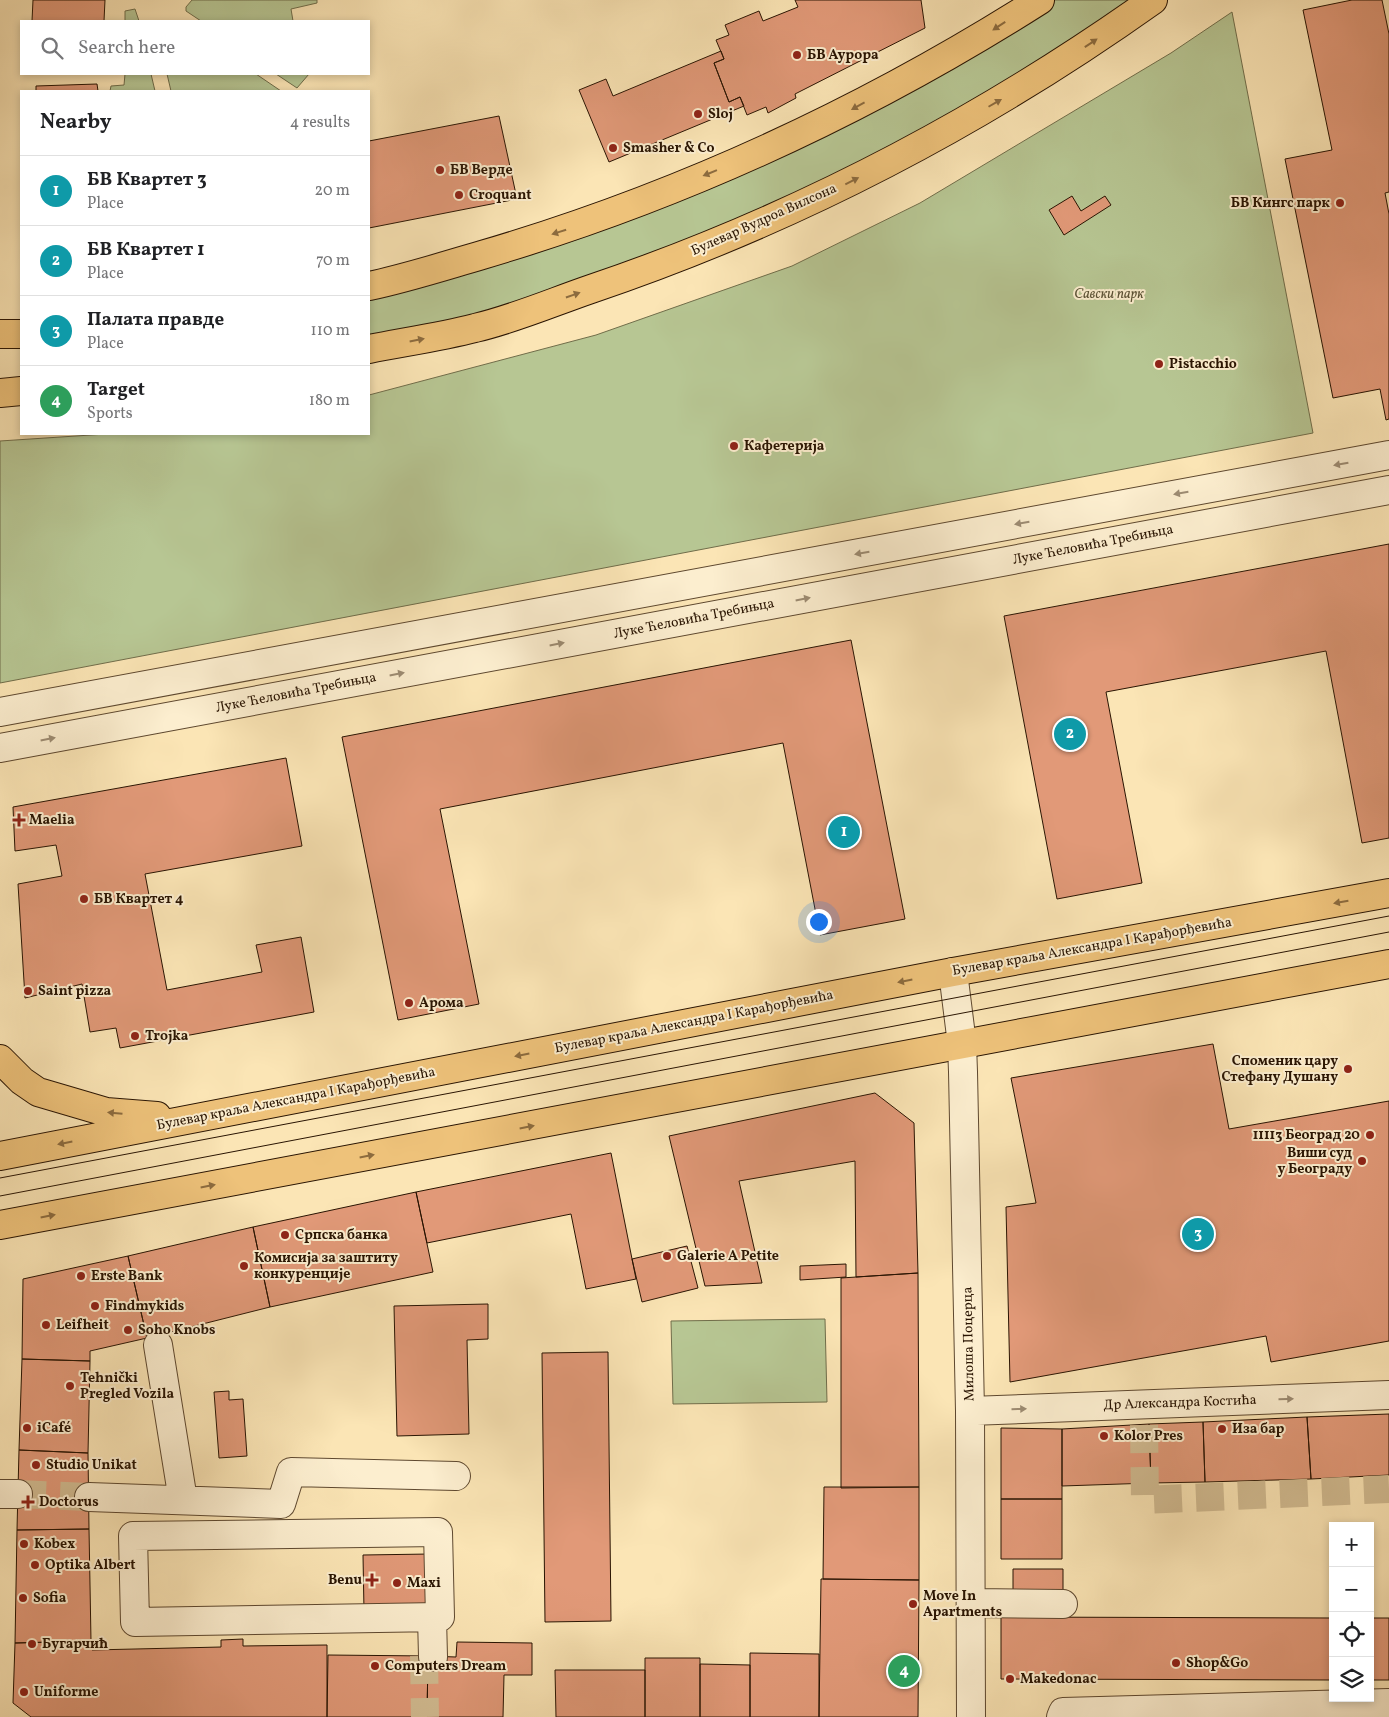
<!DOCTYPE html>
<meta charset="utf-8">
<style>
:root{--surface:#fff;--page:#f2f2f2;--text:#202124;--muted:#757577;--line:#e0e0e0;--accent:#8f2418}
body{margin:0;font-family:Vollkorn,serif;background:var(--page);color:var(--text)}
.controls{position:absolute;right:15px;bottom:15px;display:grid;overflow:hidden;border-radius:0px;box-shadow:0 2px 8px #0003}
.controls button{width:45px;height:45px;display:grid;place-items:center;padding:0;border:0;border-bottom:1px solid var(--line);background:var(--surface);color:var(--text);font:25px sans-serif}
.you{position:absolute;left:818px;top:921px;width:18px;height:18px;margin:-12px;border:4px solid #fff;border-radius:50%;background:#1a73e8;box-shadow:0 0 0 8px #1a73e833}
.badge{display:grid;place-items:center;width:32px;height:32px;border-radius:50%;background:var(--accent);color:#fff;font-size:16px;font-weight:700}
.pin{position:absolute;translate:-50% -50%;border:2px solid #fff;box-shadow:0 1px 5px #0006}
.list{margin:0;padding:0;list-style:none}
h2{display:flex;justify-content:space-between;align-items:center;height:65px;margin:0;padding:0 20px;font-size:21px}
h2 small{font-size:16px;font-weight:400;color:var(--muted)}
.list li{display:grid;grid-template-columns:32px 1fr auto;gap:15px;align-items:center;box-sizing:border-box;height:70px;padding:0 20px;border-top:1px solid var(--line)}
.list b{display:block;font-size:19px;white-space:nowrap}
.list p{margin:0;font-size:16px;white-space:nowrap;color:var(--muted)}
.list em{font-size:16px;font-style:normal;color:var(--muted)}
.icon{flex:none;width:28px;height:28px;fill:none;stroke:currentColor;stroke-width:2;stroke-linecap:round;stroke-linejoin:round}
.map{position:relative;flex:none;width:1389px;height:1717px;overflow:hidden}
.search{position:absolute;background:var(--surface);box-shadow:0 2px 8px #0003;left:20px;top:20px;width:350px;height:55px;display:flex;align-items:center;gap:12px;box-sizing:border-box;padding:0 18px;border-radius:0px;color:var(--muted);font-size:19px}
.panel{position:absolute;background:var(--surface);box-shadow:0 2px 8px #0003;left:20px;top:90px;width:350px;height:345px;border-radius:0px}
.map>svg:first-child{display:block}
</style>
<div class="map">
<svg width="1389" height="1717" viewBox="0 0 1389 1717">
<rect width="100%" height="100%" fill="#fbe5b5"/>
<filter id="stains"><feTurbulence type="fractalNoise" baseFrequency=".004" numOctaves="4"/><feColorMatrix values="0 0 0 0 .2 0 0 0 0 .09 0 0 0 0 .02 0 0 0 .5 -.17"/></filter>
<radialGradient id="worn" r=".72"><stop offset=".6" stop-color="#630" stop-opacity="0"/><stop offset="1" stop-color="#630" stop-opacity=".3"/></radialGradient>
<path fill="#b7c693" stroke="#706d4a" d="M 192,0 L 317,0 L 317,3 L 291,9 L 293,21 L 201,21 L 186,11 L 186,7 Z
M 1040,0 L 1153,0 L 1050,71 L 650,269 L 369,349 L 369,286 L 716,171 Z
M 135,9 L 139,21 L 125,21 L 125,11 Z
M 1232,12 L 1313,433 L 0,683 L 0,441 L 106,434 L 369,434 L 369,395 L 596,335 L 792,266 L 920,203 L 1171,53 Z
M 125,74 L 151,74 L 155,91 L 110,91 L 111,86 L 124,85 Z
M 167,74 L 256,74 L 281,91 L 171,91 Z
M 276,74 L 309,74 L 297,88 Z
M 825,1319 L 827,1402 L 673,1404 L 671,1321 Z"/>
<path fill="#e19978" stroke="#291402" d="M 33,0 L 105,0 L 104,21 L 32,21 Z
M 795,0 L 921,0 L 925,28 L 795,94 L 796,98 L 768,113 L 766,107 L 747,115 L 740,97 L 729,102 L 714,63 L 724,59 L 716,40 L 729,35 L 725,25 L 759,11 L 763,21 L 798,7 Z
M 1352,0 L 1382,0 L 1389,34 L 1389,192 L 1385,193 L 1389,214 L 1389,419 L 1386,420 L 1380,389 L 1333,398 L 1285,159 L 1332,150 L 1303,10 Z
M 721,51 L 724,59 L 714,63 L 729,102 L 740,97 L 744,106 L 609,162 L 579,90 L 606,79 L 613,96 Z
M 97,84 L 98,91 L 36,91 L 36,86 Z
M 499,116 L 517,199 L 369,228 L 369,141 Z
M 1072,196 L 1081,211 L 1105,196 L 1111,205 L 1064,235 L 1049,210 Z
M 1389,544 L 1389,838 L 1362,843 L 1326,651 L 1106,692 L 1142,883 L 1057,899 L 1004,616 Z
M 851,640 L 905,919 L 820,935 L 783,743 L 440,809 L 479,1004 L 398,1020 L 342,737 Z
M 286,758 L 302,846 L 145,874 L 167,990 L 262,972 L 256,945 L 301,937 L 314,1012 L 120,1048 L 116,1028 L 90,1032 L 82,984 L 25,998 L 18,884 L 62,876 L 56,845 L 15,851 L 13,807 Z
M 1213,1044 L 1229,1129 L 1389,1101 L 1389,1341 L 1271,1362 L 1266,1336 L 1010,1382 L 1006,1207 L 1036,1203 L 1011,1078 Z
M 875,1093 L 914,1123 L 918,1273 L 856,1277 L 855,1161 L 739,1181 L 762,1283 L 705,1286 L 669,1136 Z
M 611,1153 L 636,1279 L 586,1289 L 571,1214 L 427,1243 L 416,1192 Z
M 416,1192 L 433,1272 L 270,1307 L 253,1227 Z
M 253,1227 L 270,1307 L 147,1338 L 128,1256 Z
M 687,1246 L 698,1288 L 642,1302 L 632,1259 Z
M 128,1256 L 147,1338 L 90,1351 L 90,1361 L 22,1359 L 23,1279 Z
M 846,1264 L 846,1277 L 800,1280 L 800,1266 Z
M 918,1273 L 919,1487 L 841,1488 L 841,1278 Z
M 488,1304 L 488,1339 L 467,1340 L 469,1434 L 397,1436 L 394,1306 Z
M 608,1352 L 611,1621 L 545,1622 L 542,1353 Z
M 22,1359 L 90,1361 L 88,1453 L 19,1450 Z
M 229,1391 L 229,1400 L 243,1399 L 247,1456 L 219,1458 L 214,1392 Z
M 1389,1414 L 1389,1475 L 1311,1479 L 1307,1417 Z
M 1307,1417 L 1311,1479 L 1205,1482 L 1203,1422 Z
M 1203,1422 L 1205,1482 L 1151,1483 L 1149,1424 Z
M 1149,1424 L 1151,1483 L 1062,1486 L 1062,1429 Z
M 1001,1428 L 1062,1429 L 1062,1499 L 1001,1499 Z
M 19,1450 L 88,1453 L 89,1529 L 17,1530 Z
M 824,1487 L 919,1487 L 919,1580 L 823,1579 Z
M 1001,1499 L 1062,1499 L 1062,1559 L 1001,1559 Z
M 89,1529 L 91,1641 L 15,1643 L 17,1530 Z
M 430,1554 L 430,1610 L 364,1611 L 363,1555 Z
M 1013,1569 L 1063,1569 L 1063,1590 L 1013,1590 Z
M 821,1579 L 919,1580 L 918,1717 L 819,1717 Z
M 1001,1617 L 1333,1618 L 1333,1680 L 1001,1679 Z
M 1370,1618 L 1389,1618 L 1389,1680 L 1370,1680 Z
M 243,1639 L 243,1646 L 327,1645 L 327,1717 L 31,1717 L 13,1703 L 15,1643 L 91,1641 L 92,1650 L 221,1647 L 221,1640 Z
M 457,1642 L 532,1643 L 532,1675 L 504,1675 L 503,1717 L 427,1717 L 428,1656 L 456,1657 Z
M 750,1653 L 819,1654 L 819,1717 L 750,1717 Z
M 328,1655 L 428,1656 L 427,1717 L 327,1717 Z
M 645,1658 L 700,1658 L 700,1717 L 645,1717 Z
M 700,1664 L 750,1665 L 750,1717 L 700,1717 Z
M 555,1670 L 645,1670 L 645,1717 L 556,1717 Z"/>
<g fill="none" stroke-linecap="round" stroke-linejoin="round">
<path stroke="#d1bb91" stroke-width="28" stroke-dasharray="28 14" stroke-linecap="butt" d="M 1144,1425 L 1145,1500 L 1389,1489
M 18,1494 L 89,1497
M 424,1656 L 425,1717"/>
<g stroke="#5e482f" stroke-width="30">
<path id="minor" d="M 0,712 L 1389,455
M 0,748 L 1389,490
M 953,972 L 962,1044 L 963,1072 L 970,1411 L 971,1717
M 158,1345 L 183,1500
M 970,1411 L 1389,1395
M 0,1494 L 18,1494
M 89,1497 L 281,1504 L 291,1472 L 456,1476
M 438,1532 L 440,1617 L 135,1622 L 133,1536 Z
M 971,1603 L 1063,1604
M 432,1617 L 433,1657
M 1061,1717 L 1063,1712 L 1389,1703"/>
</g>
<g stroke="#291402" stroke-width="30">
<path id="major" d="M 369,286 C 407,278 444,266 482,255 C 679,197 867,110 1040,0
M 0,334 L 21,334
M 369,349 C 404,342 440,337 475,328 C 514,319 553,302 591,289 C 792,221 980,123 1153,0
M 0,393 L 21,391
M 0,1059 L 22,1081 L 38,1092 L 106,1112 L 157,1116
M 0,1156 L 953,972 L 1389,893
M 0,1225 L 1389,964"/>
</g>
<use href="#minor" stroke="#fceecf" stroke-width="28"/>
<use href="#major" stroke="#eec27a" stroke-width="28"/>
<path stroke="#291402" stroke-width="1" d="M 0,1178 L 1389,916
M 0,1196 L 1389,932"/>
</g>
<defs><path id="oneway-solid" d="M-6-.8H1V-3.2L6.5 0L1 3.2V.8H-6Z" transform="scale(1.25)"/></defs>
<g fill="#8c6b3e">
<use href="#oneway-solid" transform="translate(999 26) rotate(147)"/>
<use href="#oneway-solid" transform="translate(1091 43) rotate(-34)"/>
<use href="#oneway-solid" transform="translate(995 103) rotate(-30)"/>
<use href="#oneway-solid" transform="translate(858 106) rotate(151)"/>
<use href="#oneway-solid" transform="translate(710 173) rotate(158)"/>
<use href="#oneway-solid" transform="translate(852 181) rotate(-27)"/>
<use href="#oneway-solid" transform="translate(559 232) rotate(163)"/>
<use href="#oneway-solid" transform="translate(573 295) rotate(-19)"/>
<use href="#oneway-solid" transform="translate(417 340) rotate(-11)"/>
<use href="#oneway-solid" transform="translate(1341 902) rotate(170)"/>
<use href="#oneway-solid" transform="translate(905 981) rotate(169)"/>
<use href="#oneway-solid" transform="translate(522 1055) rotate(169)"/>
<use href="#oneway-solid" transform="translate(115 1113) rotate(-175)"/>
<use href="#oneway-solid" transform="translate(527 1127) rotate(-11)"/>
<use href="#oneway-solid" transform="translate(65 1143) rotate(169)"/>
<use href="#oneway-solid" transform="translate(367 1156) rotate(-11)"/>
<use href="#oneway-solid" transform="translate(208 1186) rotate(-11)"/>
<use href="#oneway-solid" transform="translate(48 1216) rotate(-11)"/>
</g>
<g fill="#9d8c73">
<use href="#oneway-solid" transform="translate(1341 464) rotate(170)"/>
<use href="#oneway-solid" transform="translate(1181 493) rotate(170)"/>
<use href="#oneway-solid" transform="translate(1022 523) rotate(170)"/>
<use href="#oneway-solid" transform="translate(862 553) rotate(170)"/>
<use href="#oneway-solid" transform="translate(803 599) rotate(-11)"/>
<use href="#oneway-solid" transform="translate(557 644) rotate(-11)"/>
<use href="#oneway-solid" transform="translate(397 674) rotate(-11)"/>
<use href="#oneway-solid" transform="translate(48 739) rotate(-11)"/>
<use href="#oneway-solid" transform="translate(1286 1399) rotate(-2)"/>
<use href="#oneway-solid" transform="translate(1019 1409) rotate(-2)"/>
</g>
<g fill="#8f2418" stroke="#fceecf" stroke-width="2">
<circle cx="797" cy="55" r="5"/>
<circle cx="698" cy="114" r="5"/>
<circle cx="613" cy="148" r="5"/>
<circle cx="440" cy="170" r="5"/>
<circle cx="459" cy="195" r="5"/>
<circle cx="1340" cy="203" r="5"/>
<circle cx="1159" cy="364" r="5"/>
<circle cx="734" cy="446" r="5"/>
<path d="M16.5 812.5h5v5h5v5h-5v5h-5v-5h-5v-5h5z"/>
<circle cx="84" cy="899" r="5"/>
<circle cx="28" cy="991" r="5"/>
<circle cx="409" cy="1003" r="5"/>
<circle cx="135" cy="1036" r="5"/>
<circle cx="1348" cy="1069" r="5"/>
<circle cx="1370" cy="1135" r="5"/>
<circle cx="1362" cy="1161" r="5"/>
<circle cx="285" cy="1235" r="5"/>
<circle cx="667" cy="1256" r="5"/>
<circle cx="244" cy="1266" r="5"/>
<circle cx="81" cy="1276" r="5"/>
<circle cx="95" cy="1306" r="5"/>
<circle cx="46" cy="1325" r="5"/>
<circle cx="128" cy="1330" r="5"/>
<circle cx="70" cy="1386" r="5"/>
<circle cx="27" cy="1428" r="5"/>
<circle cx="1222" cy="1429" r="5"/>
<circle cx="1104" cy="1436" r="5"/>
<circle cx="36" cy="1465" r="5"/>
<path d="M25.5 1494.5h5v5h5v5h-5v5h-5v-5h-5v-5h5z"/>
<circle cx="24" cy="1544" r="5"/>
<circle cx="35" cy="1565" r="5"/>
<path d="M369.5 1572.5h5v5h5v5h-5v5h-5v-5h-5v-5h5z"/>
<circle cx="397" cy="1583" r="5"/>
<circle cx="23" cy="1598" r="5"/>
<circle cx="913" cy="1604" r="5"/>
<circle cx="32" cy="1644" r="5"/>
<circle cx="1176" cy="1663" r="5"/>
<circle cx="375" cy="1666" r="5"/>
<circle cx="1010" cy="1679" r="5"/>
<circle cx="24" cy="1692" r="5"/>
</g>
<g text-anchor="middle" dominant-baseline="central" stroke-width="4" stroke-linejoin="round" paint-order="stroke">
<g font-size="14" font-weight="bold" fill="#291402" stroke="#fceecf" text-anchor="start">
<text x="807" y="55">БВ Аурора</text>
<text x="708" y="114">Sloj</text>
<text x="623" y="148">Smasher &amp; Co</text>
<text x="450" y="170">БВ Верде</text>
<text x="469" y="195">Croquant</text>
<text x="1330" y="203" text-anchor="end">БВ Кингс парк</text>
<text x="1169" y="364">Pistacchio</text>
<text x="744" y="446">Кафетерија</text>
<text x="29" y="820">Maelia</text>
<text x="94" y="899">БВ Квартет 4</text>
<text x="38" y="991">Saint pizza</text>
<text x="419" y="1003">Арома</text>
<text x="145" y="1036">Trojka</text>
<text x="1338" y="1061" text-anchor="end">Споменик цару<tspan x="1338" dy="16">Стефану Душану</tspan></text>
<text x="1360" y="1135" text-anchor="end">11113 Београд 20</text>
<text x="1352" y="1153" text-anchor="end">Виши суд<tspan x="1352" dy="16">у Београду</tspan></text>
<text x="295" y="1235">Српска банка</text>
<text x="677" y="1256">Galerie A Petite</text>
<text x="254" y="1258">Комисија за заштиту<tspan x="254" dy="16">конкуренције</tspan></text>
<text x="91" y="1276">Erste Bank</text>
<text x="105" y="1306">Findmykids</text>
<text x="56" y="1325">Leifheit</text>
<text x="138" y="1330">Soho Knobs</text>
<text x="80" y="1378">Tehnički<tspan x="80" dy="16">Pregled Vozila</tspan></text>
<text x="37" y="1428">iCafé</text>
<text x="1232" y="1429">Иза бар</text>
<text x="1114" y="1436">Kolor Pres</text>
<text x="46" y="1465">Studio Unikat</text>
<text x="39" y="1502">Doctorus</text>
<text x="34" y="1544">Kobex</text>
<text x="45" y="1565">Optika Albert</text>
<text x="362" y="1580" text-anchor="end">Benu</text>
<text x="407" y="1583">Maxi</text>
<text x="923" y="1596">Move In<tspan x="923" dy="16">Apartments</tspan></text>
<text x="33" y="1598">Sofia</text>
<text x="42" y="1644">Бугарчић</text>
<text x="1186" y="1663">Shop&amp;Go</text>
<text x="385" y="1666">Computers Dream</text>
<text x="1020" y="1679">Makedonac</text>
<text x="34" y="1692">Uniforme</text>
</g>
<g font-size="14" fill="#291402" stroke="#fceecf">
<text transform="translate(764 220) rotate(-24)">Булевар Вудроа Вилсона</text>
<text transform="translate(1093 545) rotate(-11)">Луке Ћеловића Требињца</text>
<text transform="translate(694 619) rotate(-11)">Луке Ћеловића Требињца</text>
<text transform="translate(296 693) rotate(-11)">Луке Ћеловића Требињца</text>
<text transform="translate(1092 947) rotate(-10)">Булевар краља Александра I Карађорђевића</text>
<text transform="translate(694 1022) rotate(-11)">Булевар краља Александра I Карађорђевића</text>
<text transform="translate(296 1099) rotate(-11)">Булевар краља Александра I Карађорђевића</text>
<text transform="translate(969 1344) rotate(-91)">Милоша Поцерца</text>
<text transform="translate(1180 1403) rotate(-2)">Др Александра Костића</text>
</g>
<g font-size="14" font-style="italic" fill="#5b5235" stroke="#fceecf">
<text x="1109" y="294">Савски парк</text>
</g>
</g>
<rect width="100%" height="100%" filter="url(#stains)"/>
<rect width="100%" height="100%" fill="url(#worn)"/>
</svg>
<div class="controls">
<button>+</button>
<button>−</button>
<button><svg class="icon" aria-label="locate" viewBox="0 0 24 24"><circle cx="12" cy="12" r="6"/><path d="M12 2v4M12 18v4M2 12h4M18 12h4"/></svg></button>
<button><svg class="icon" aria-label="layers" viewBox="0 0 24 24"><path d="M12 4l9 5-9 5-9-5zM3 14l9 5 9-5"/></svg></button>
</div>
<div class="you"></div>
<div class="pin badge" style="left:844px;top:832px;background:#0f9aa8">1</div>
<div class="pin badge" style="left:1070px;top:734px;background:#0f9aa8">2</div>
<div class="pin badge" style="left:1198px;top:1234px;background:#0f9aa8">3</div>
<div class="pin badge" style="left:904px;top:1671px;background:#2e9e5b">4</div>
<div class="search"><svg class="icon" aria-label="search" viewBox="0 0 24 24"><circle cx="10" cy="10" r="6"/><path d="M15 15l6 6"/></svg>Search here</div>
<section class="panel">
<h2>Nearby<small>4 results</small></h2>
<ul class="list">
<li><span class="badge" style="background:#0f9aa8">1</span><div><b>БВ Квартет 3</b><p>Place</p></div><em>20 m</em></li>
<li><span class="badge" style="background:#0f9aa8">2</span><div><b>БВ Квартет 1</b><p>Place</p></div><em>70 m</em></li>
<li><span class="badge" style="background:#0f9aa8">3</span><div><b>Палата правде</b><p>Place</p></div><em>110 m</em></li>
<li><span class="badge" style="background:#2e9e5b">4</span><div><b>Target</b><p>Sports</p></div><em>180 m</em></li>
</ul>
</section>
</div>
